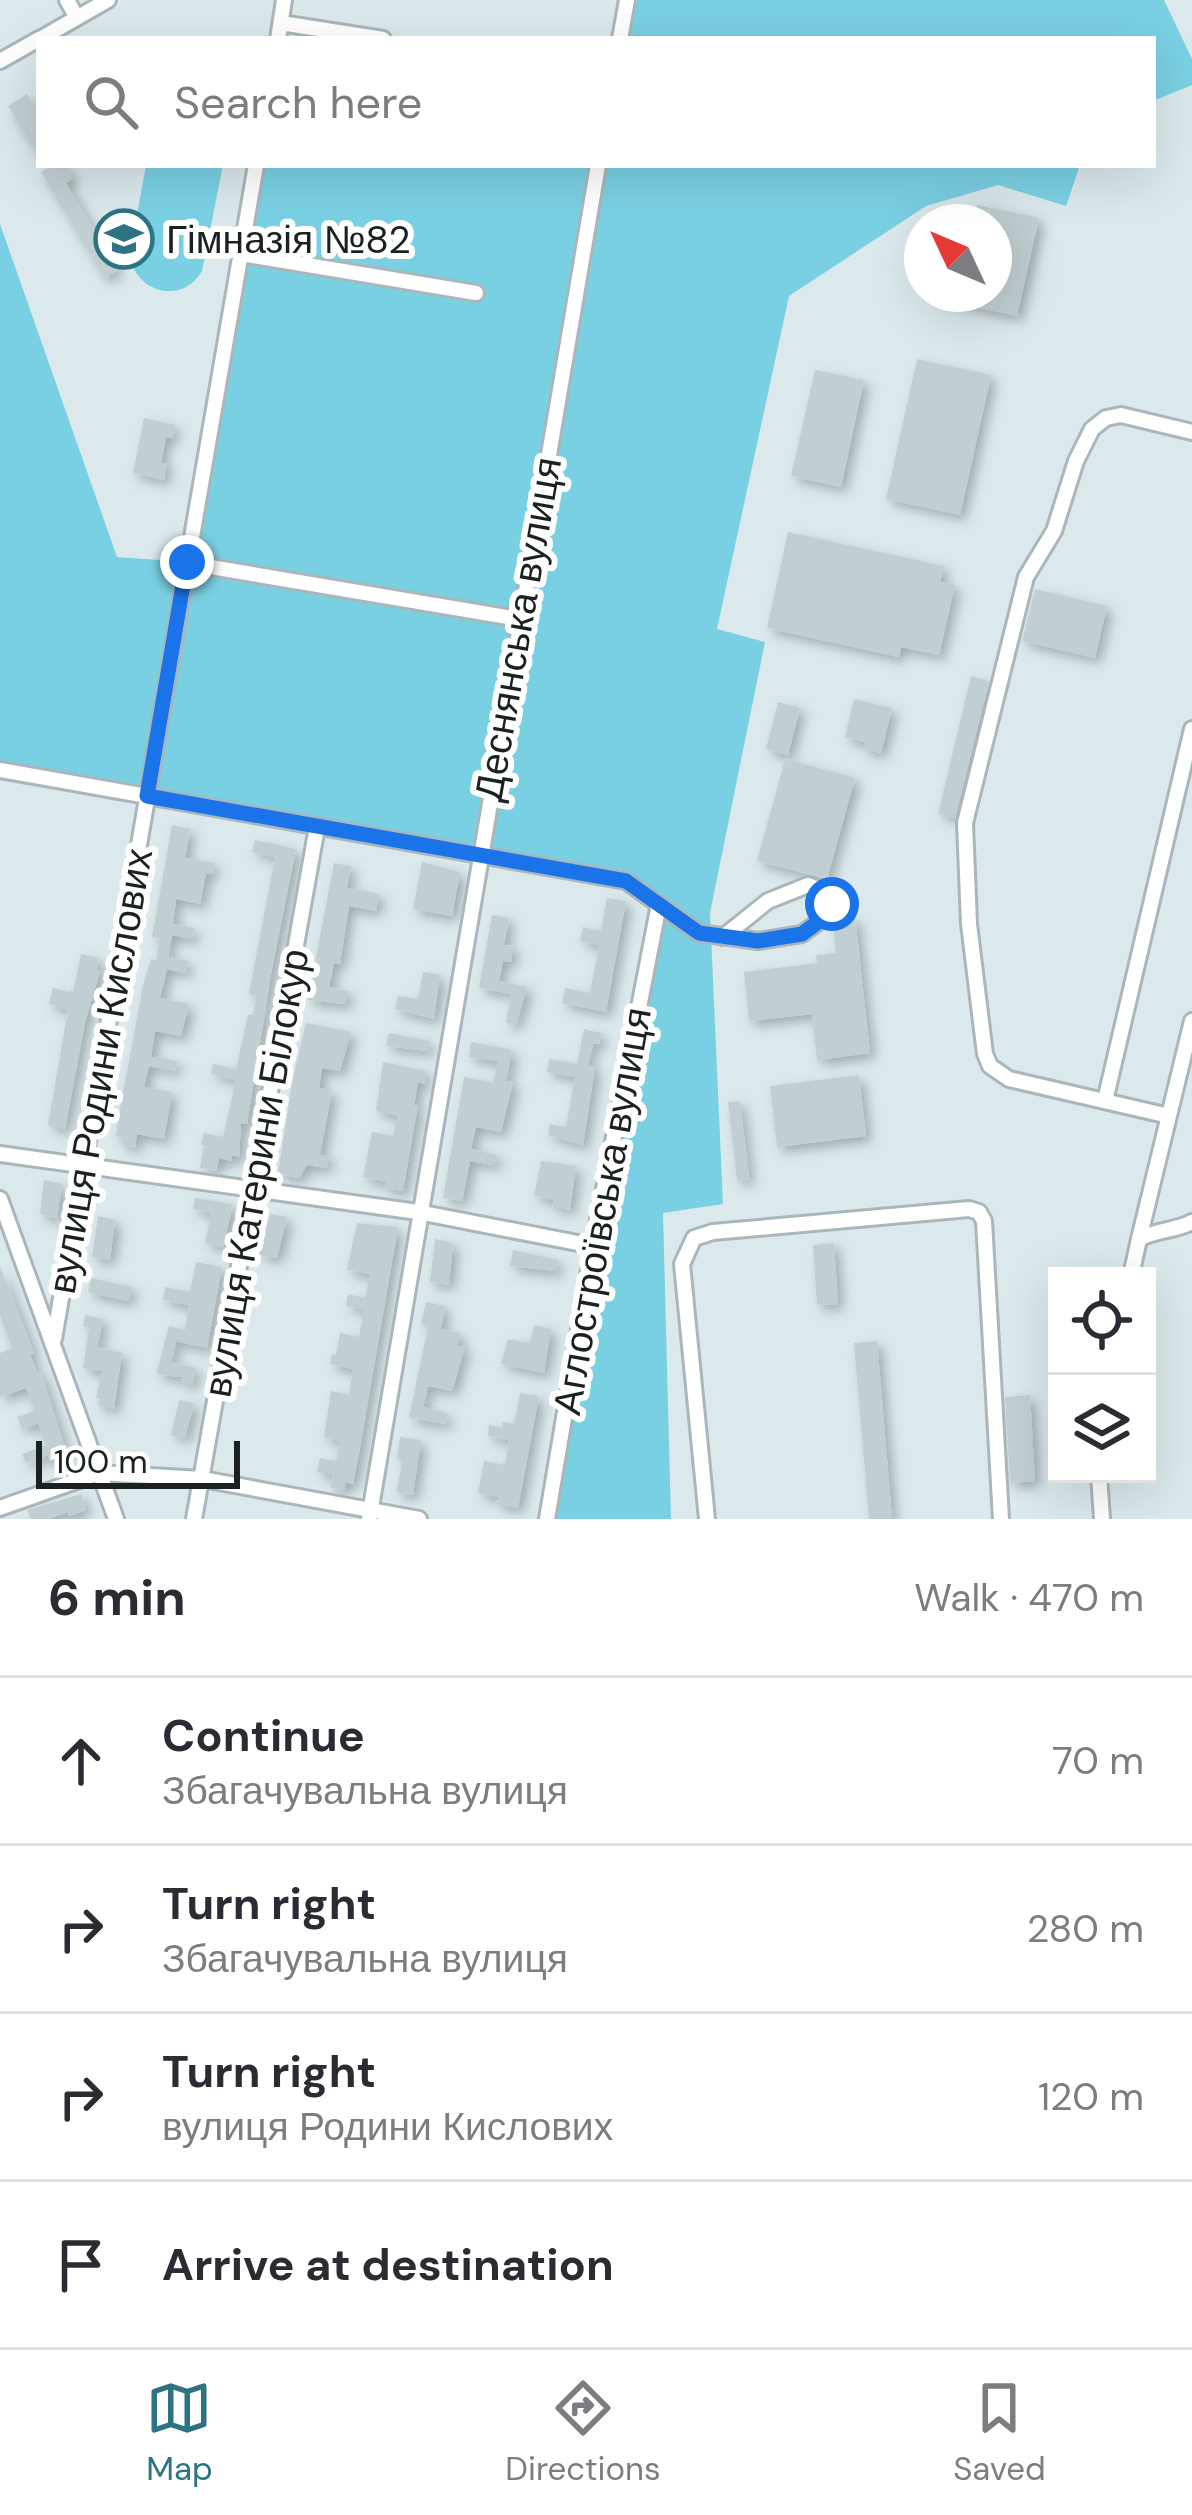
<!DOCTYPE html>
<meta charset="utf-8">
<style>
:root{--surface:#fff;--page:#f7f7f7;--text:#2b2b33;--muted:#7c7c81;--line:#e1e1e2;--accent:#2d7381}
body{margin:0;font-family:"DM Sans",sans-serif;background:var(--page);color:var(--text)}
.controls{position:absolute;right:36px;bottom:36px;display:grid;overflow:hidden;border-radius:0px;box-shadow:0 12px 48px #0002}
.controls button{width:108px;height:108px;display:grid;place-items:center;padding:0;border:0;border-bottom:3px solid var(--line);background:var(--surface);color:var(--text);font:60px sans-serif}
.compass{position:absolute;left:904px;top:204px;width:108px;height:108px;border-radius:50%;background:var(--surface);box-shadow:0 12px 48px #0002;rotate:314deg}
.scale{position:absolute;left:36px;bottom:30px;width:204px;box-sizing:border-box;padding-left:12px;border:6px solid #1b2021;border-top:0;font-size:33px;line-height:42px;white-space:nowrap;color:#1b2021;-webkit-text-stroke:9px #fff;paint-order:stroke}
.stop{position:absolute;width:36px;height:36px;margin:-27px;border:9px solid #1a73e8;border-radius:50%;background:#fff}
.stop.end{background:#1a73e8;border-color:#fff;box-shadow:0 3px 12px #0008}
.list{margin:0;padding:0;list-style:none}
h2{display:flex;justify-content:space-between;align-items:center;height:156px;margin:0;padding:0 48px;font-size:51px}
h2 small{font-size:39px;font-weight:400;color:var(--muted)}
.list li{display:grid;grid-template-columns:78px 1fr auto;gap:36px;align-items:center;box-sizing:border-box;height:168px;padding:0 48px;border-top:3px solid var(--line)}
.list b{display:block;font-size:45px;white-space:nowrap}
.list p{margin:0;font-size:39px;white-space:nowrap;color:var(--muted)}
.list em{font-size:39px;font-style:normal;color:var(--muted)}
.icon{flex:none;width:66px;height:66px;fill:none;stroke:currentColor;stroke-width:2;stroke-linecap:round;stroke-linejoin:round}
.map{position:relative;flex:none;width:1192px;height:1519px;overflow:hidden}
.search{position:absolute;background:var(--surface);box-shadow:0 12px 48px #0002;left:36px;right:36px;top:36px;height:132px;display:flex;align-items:center;gap:30px;box-sizing:border-box;padding:0 42px;border-radius:0px;color:var(--muted);font-size:45px}
.sheet{height:828px;background:var(--surface)}
nav{display:flex;justify-content:space-around;align-items:center;box-sizing:border-box;height:168px;border-top:3px solid var(--line);background:var(--surface);font-size:33px;color:var(--muted)}
nav a{display:grid;justify-items:center;gap:6px}
nav .on{color:var(--accent)}
.map>svg:first-child{display:block}
</style>
<div class="map">
<svg width="1192" height="1519" viewBox="0 0 1192 1519">
<defs>
<filter id="shadow"><feDropShadow dx="5.5" dy="5.5" stdDeviation="6" flood-color="#0004"/></filter>
</defs>
<rect width="100%" height="100%" fill="#dbe9ec"/>
<path fill="#7ad0e3" d="M 627,0 L 1164,0 L 1192,59 L 1192,85 L 1153,101 L 1153,39 L 620,39 Z
M 146,165 L 223,165 L 202,271 C 182,306 133,292 130,254 Z
M 256,165 L 1080,165 L 1066,206 L 998,185 L 926,206 L 789,296 L 717,629 L 765,642 L 710,913 L 723,1204 L 663,1213 L 671,1519 L 547,1519 L 659,904 L 644,891 L 0,770 L 0,224 L 117,557 L 187,562 Z"/>
<path fill="#c2cfd2" filter="url(#shadow)" d="M 27,94 L 39,114 L 39,158 L 8,106 Z
M 52,165 L 66,165 L 73,178 L 66,183 L 118,270 L 104,278 L 41,172 Z
M 977,205 L 1039,218 L 1017,316 L 939,299 L 939,294 L 994,294 L 994,222 L 973,222 Z
M 917,359 L 991,375 L 960,515 L 886,499 Z
M 815,370 L 864,380 L 841,487 L 791,476 Z
M 144,418 L 175,425 L 172,438 L 166,437 L 161,463 L 167,464 L 164,480 L 133,473 Z
M 788,532 L 944,566 L 940,582 L 955,585 L 939,655 L 901,647 L 899,657 L 767,628 Z
M 1035,589 L 1107,606 L 1095,658 L 1022,641 Z
M 971,676 L 989,681 L 955,818 L 938,814 Z
M 854,699 L 892,708 L 881,753 L 863,749 L 865,742 L 845,737 Z
M 778,702 L 800,708 L 788,755 L 766,749 Z
M 785,759 L 855,778 L 827,879 L 757,861 Z
M 172,825 L 190,829 L 185,858 L 215,863 L 212,874 L 206,873 L 200,904 L 176,899 L 173,924 L 194,928 L 192,939 L 172,935 L 168,957 L 188,961 L 185,973 L 167,969 L 160,998 L 189,1004 L 181,1036 L 155,1031 L 151,1057 L 177,1061 L 175,1071 L 149,1066 L 144,1087 L 172,1092 L 164,1139 L 137,1134 L 135,1147 L 122,1145 L 123,1137 L 116,1136 L 118,1119 L 143,986 L 151,959 L 156,960 L 160,938 L 152,937 Z
M 255,840 L 296,849 L 271,974 L 247,1124 L 241,1123 L 239,1157 L 232,1155 L 231,1161 L 219,1158 L 216,1171 L 200,1168 L 204,1146 L 201,1145 L 204,1133 L 223,1137 L 236,1080 L 211,1074 L 213,1064 L 236,1069 L 248,1015 L 253,1015 L 257,996 L 249,994 L 274,862 L 275,857 L 252,852 Z
M 422,862 L 460,872 L 452,916 L 413,909 Z
M 334,863 L 351,866 L 347,888 L 379,894 L 376,911 L 349,906 L 340,964 L 334,963 L 329,987 L 348,991 L 345,1004 L 308,1000 Z
M 607,898 L 626,901 L 606,1012 L 562,1003 L 565,988 L 590,993 L 599,945 L 580,941 L 583,927 L 601,931 Z
M 492,915 L 509,918 L 504,945 L 513,946 L 511,962 L 503,961 L 499,981 L 527,987 L 516,1025 L 506,1023 L 511,994 L 479,988 Z
M 855,917 L 870,1053 L 817,1060 L 812,1014 L 749,1021 L 744,972 L 817,963 L 816,955 L 836,953 L 833,923 L 836,919 Z
M 81,954 L 99,958 L 96,970 L 100,971 L 85,1023 L 65,1129 L 48,1125 L 68,1010 L 49,1004 L 53,988 L 73,993 Z
M 423,972 L 440,975 L 434,1019 L 395,1009 L 398,996 L 418,999 Z
M 306,1023 L 351,1032 L 340,1071 L 322,1068 L 319,1088 L 332,1091 L 320,1155 L 329,1156 L 327,1168 L 307,1165 L 299,1178 L 278,1174 L 292,1083 Z
M 584,1029 L 601,1033 L 599,1044 L 593,1043 L 588,1066 L 595,1067 L 583,1145 L 548,1135 L 550,1124 L 566,1127 L 575,1077 L 547,1072 L 549,1059 L 577,1064 Z
M 389,1033 L 430,1041 L 428,1051 L 386,1046 Z
M 471,1042 L 512,1050 L 506,1081 L 513,1082 L 501,1132 L 476,1127 L 471,1149 L 497,1155 L 494,1165 L 470,1161 L 462,1201 L 443,1198 L 464,1077 L 493,1083 L 498,1061 L 469,1057 Z
M 383,1062 L 426,1071 L 424,1084 L 418,1082 L 414,1105 L 418,1105 L 403,1191 L 385,1188 L 386,1182 L 363,1177 L 372,1132 L 393,1136 L 398,1116 L 376,1111 Z
M 859,1075 L 866,1136 L 777,1147 L 770,1086 Z
M 740,1101 L 749,1179 L 737,1180 L 728,1102 Z
M 541,1161 L 576,1166 L 570,1210 L 552,1206 L 554,1200 L 534,1196 Z
M 44,1180 L 62,1184 L 57,1218 L 40,1214 Z
M 195,1198 L 233,1204 L 223,1247 L 205,1243 L 211,1213 L 193,1209 Z
M 270,1214 L 287,1217 L 277,1258 L 259,1255 Z
M 98,1216 L 115,1220 L 110,1260 L 92,1257 Z
M 357,1223 L 398,1227 L 360,1448 L 353,1484 L 346,1482 L 344,1490 L 331,1488 L 333,1475 L 317,1472 L 320,1458 L 336,1461 L 340,1441 L 324,1437 L 329,1405 L 331,1391 L 349,1395 L 353,1369 L 330,1364 L 332,1354 L 336,1355 L 340,1333 L 359,1337 L 363,1315 L 363,1309 L 346,1306 L 348,1294 L 365,1298 L 370,1274 L 347,1270 Z
M 435,1239 L 453,1243 L 449,1285 L 430,1282 Z
M 834,1243 L 838,1304 L 817,1305 L 813,1245 Z
M 513,1250 L 558,1260 L 556,1271 L 510,1266 Z
M 196,1262 L 222,1267 L 207,1348 L 176,1341 L 171,1362 L 196,1368 L 192,1385 L 181,1382 L 183,1377 L 158,1375 L 157,1371 L 169,1326 L 185,1330 L 189,1305 L 163,1300 L 165,1287 L 190,1292 Z
M 0,1266 L 34,1353 L 30,1354 L 37,1373 L 41,1372 L 67,1454 L 50,1461 L 48,1455 L 26,1463 L 22,1454 L 46,1445 L 38,1423 L 22,1429 L 17,1417 L 35,1411 L 26,1388 L 0,1397 L 0,1353 L 12,1348 L 0,1315 Z
M 91,1278 L 132,1287 L 128,1301 L 88,1292 Z
M 426,1302 L 445,1306 L 441,1329 L 460,1333 L 457,1346 L 465,1347 L 452,1391 L 428,1386 L 423,1407 L 448,1414 L 446,1424 L 409,1418 L 428,1326 L 421,1324 Z
M 85,1315 L 103,1319 L 97,1347 L 122,1353 L 114,1409 L 98,1405 L 100,1399 L 96,1398 L 102,1371 L 83,1368 L 89,1328 L 83,1326 Z
M 534,1325 L 551,1329 L 544,1373 L 501,1364 L 508,1339 L 530,1343 Z
M 877,1341 L 892,1519 L 869,1519 L 854,1343 Z
M 520,1393 L 539,1396 L 518,1508 L 497,1504 L 499,1497 L 478,1493 L 484,1461 L 505,1465 L 509,1440 L 488,1436 L 489,1425 L 502,1428 L 503,1422 L 514,1424 Z
M 1030,1395 L 1035,1481 L 1010,1483 L 1005,1397 Z
M 179,1400 L 194,1403 L 185,1438 L 171,1435 Z
M 400,1437 L 421,1440 L 413,1495 L 396,1492 L 403,1460 L 397,1459 Z
M 81,1494 L 86,1510 L 69,1516 L 68,1512 L 49,1519 L 31,1519 L 27,1510 Z"/>
<g fill="none" stroke-linecap="round" stroke-linejoin="round">
<g stroke="#aab7ba" stroke-width="20">
<path id="minor" d="M 67,0 L 77,18
M 281,23 L 383,39
M 40,39 L 108,0
M 278,39 L 284,0
M 620,39 L 627,0
M 0,61 L 39,39
M 241,254 L 476,293
M 187,563 L 519,619
M 0,770 L 626,881 L 699,933 L 758,941 L 802,934 L 822,919 L 832,904 L 825,892 L 808,885 L 768,901 L 723,937
M 1105,1101 L 1192,729
M 1169,1116 L 1009,1079 L 990,1066 L 985,1054 L 969,924 L 965,823 L 1026,577 L 1054,531 L 1076,461 L 1092,429 L 1106,418 L 1121,415 L 1192,432
M 0,1154 L 418,1212 L 593,1246
M 0,1199 L 116,1519
M 1139,1239 L 1192,1021
M 1131,1276 L 1139,1239 C 1158,1229 1175,1231 1192,1222
M 54,1339 L 256,165
M 1099,1474 L 1102,1519
M 0,1508 L 99,1473 L 202,1479 L 419,1519
M 194,1519 L 317,827
M 369,1519 L 598,165
M 547,1519 L 593,1246 L 659,904
M 707,1519 L 682,1264 L 694,1238 L 713,1232 L 969,1209 L 979,1212 L 984,1221 L 1001,1519"/>
</g>
<use href="#minor" stroke="#fff" stroke-width="14"/>
</g>
<g fill="none" stroke-linecap="round" stroke-linejoin="round">
<path stroke="#1a73e8" stroke-width="15" d="M 187,562 L 147,796 L 626,881 L 699,933 L 758,941 L 802,934 L 822,919 L 832,904"/>
</g>
<defs>
<g id="school-ring" transform="scale(3)"><circle r="9.5" fill="#fff" stroke="#2d7381" stroke-width="1.5"/><path d="M0-5L7-2L0 1L-7-2ZM-4 1L0 2.5L4 1V4Q0 6-4 4Z" fill="#2d7381"/></g>
</defs>
<g fill-rule="evenodd">
<use href="#school-ring" x="124" y="239"/>
</g>
<g text-anchor="middle" dominant-baseline="central" stroke-width="12" stroke-linejoin="round" paint-order="stroke">
<g font-size="39" fill="#1b2021" stroke="#fff" text-anchor="start">
<text x="166" y="239">Гімназія №82</text>
</g>
<g font-size="39" fill="#1b2021" stroke="#fff">
<text transform="translate(518 629) rotate(-80)">Деснянська вулиця</text>
<text transform="translate(100 1071) rotate(-80)">вулиця Родини Кислових</text>
<text transform="translate(256 1173) rotate(-80)">вулиця Катерини Білокур</text>
<text transform="translate(602 1211) rotate(-80)">Аглостроївська вулиця</text>
</g>
</g>
</svg>
<div class="controls">
<button><svg class="icon" aria-label="locate" viewBox="0 0 24 24"><circle cx="12" cy="12" r="6"/><path d="M12 2v4M12 18v4M2 12h4M18 12h4"/></svg></button>
<button><svg class="icon" aria-label="layers" viewBox="0 0 24 24"><path d="M12 4l9 5-9 5-9-5zM3 14l9 5 9-5"/></svg></button>
</div>
<svg class="compass" viewBox="-18 -18 36 36"><path d="M0-13l5 13h-10z" fill="#e53935"/><path d="M0 13l5-13h-10z" fill="#7c7c81"/></svg>
<div class="scale">100 m</div>
<div class="stop" style="left:832px;top:904px"></div>
<div class="stop end" style="left:187px;top:562px"></div>
<div class="search"><svg class="icon" aria-label="search" viewBox="0 0 24 24"><circle cx="10" cy="10" r="6"/><path d="M15 15l6 6"/></svg>Search here</div>
</div>
<section class="sheet">
<h2>6 min<small>Walk · 470 m</small></h2>
<ul class="list">
<li><svg class="icon" aria-label="ahead" viewBox="0 0 24 24"><path d="M12 20V5M6 11l6-6 6 6"/></svg><div><b>Continue</b><p>Збагачувальна вулиця</p></div><em>70 m</em></li>
<li><svg class="icon" aria-label="right" viewBox="0 0 24 24"><path d="M7 20v-9h11M14 6l5 5-5 5"/></svg><div><b>Turn right</b><p>Збагачувальна вулиця</p></div><em>280 m</em></li>
<li><svg class="icon" aria-label="right" viewBox="0 0 24 24"><path d="M7 20v-9h11M14 6l5 5-5 5"/></svg><div><b>Turn right</b><p>вулиця Родини Кислових</p></div><em>120 m</em></li>
<li><svg class="icon" aria-label="arrive" viewBox="0 0 24 24"><path d="M6 21V4h12l-3 4 3 4H6"/></svg><div><b>Arrive at destination</b></div></li>
</ul>
</section>
<nav>
<a class="on"><svg class="icon" aria-label="map" viewBox="0 0 24 24"><path d="M3 6l6-2 6 2 6-2v14l-6 2-6-2-6 2zM9 4v14M15 6v14"/></svg>Map</a>
<a><svg class="icon" aria-label="directions" viewBox="0 0 24 24"><path d="M12 3l9 9-9 9-9-9zM9 14v-3h6M13 9l2 2-2 2"/></svg>Directions</a>
<a><svg class="icon" aria-label="saved" viewBox="0 0 24 24"><path d="M7 4h10v16l-5-4-5 4z"/></svg>Saved</a>
</nav>
